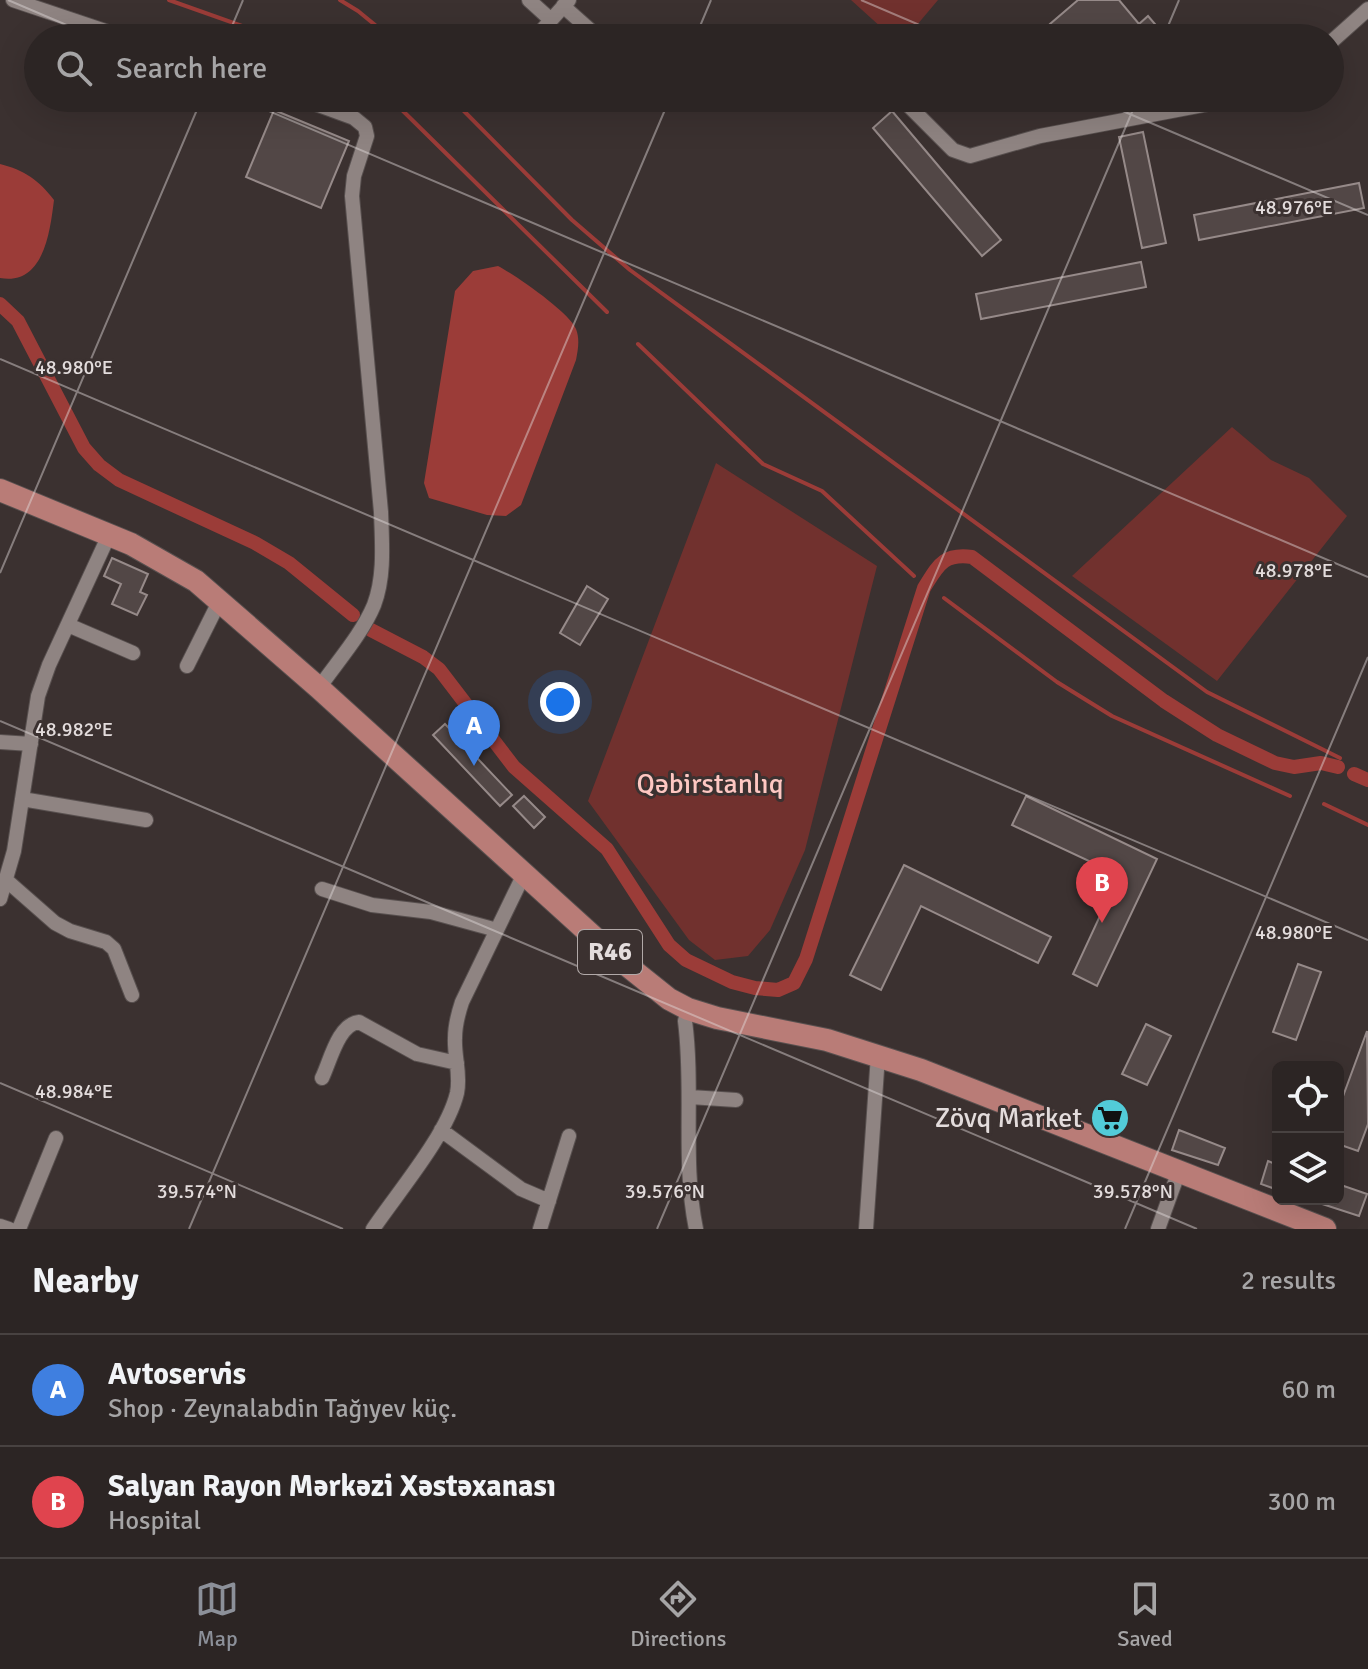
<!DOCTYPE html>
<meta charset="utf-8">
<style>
:root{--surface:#2c2524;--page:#342d2c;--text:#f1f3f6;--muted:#a6a5a6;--line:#484241;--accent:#8c9099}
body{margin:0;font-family:Signika,sans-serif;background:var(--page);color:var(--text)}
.controls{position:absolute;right:24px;bottom:24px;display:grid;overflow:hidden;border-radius:12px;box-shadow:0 8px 32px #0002}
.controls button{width:72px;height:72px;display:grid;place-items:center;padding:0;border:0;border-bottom:2px solid var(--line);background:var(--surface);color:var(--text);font:40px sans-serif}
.you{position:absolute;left:560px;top:702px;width:28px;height:28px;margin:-20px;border:6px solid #fff;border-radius:50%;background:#1a73e8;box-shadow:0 0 0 12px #1a73e833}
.badge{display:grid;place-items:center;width:52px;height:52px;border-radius:50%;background:var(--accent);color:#fff;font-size:26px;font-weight:700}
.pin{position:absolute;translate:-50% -66px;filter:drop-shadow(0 2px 4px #0008)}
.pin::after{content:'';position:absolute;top:42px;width:28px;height:24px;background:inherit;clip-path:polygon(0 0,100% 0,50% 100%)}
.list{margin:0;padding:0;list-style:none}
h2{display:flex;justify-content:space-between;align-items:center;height:104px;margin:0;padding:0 32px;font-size:34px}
h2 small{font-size:26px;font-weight:400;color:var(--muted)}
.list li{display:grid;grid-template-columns:52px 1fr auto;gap:24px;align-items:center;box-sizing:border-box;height:112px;padding:0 32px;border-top:2px solid var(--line)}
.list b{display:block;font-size:30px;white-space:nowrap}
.list p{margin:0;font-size:26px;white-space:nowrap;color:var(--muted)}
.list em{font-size:26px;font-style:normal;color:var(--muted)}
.icon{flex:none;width:44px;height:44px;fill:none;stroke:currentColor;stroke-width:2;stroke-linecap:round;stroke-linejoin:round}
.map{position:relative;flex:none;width:1368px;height:1229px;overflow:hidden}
.search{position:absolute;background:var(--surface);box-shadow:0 8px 32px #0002;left:24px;right:24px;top:24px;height:88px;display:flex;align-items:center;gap:20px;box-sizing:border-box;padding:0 28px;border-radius:44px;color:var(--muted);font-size:30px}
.sheet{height:328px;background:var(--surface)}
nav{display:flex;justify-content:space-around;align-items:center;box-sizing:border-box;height:112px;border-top:2px solid var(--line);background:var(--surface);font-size:22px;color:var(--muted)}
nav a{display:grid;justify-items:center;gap:4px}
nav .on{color:var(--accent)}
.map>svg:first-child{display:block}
</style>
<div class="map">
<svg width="1368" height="1229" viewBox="0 0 1368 1229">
<rect width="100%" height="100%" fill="#3b3130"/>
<path fill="#71312e" d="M 851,0 L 938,0 L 906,38 L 893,38 Z
M 1232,427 L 1271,460 L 1309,478 L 1347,516 L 1217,681 L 1072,576 Z
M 716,463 L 877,566 L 805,850 L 770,930 L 748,956 L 715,960 L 689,940 L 588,801 Z"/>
<path fill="#9b3c38" d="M 0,164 C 24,170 39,180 54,200 C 50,231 44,286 0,278 Z
M 498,266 C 515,275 569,312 576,329 C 580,339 578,350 576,360 L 521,505 L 506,516 L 487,515 L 429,498 L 424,483 L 455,291 L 473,271 Z"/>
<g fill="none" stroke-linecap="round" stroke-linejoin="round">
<path stroke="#9b3c38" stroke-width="4" d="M 169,0 L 276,38
M 340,0 L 358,11 L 391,38
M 451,98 L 572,220 L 630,270 L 1207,692 L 1340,758
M 403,111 L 607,312
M 638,344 L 763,464 L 822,491 L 914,576
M 944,598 L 1057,682 L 1112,716 L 1290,796
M 1324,804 L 1368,825"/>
<path stroke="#9b3c38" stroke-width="14" d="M 0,304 L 18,321 L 84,448 L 99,465 L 119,480 L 255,543 L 289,563 L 353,615
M 371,630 L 423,657 L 439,669 L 514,767 L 607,849 L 669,945 L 686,960 L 732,982 L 755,988 L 778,990 L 794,983 L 806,959 L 924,588 C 938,566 943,553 972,557 L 1164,701 L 1217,735 L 1275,763 L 1294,767 L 1321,763 L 1338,767
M 1354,774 L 1368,780"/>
</g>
<path fill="#524746" stroke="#968a89" stroke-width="2" d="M 1078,0 L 1119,0 L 1139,24 L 1148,16 L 1167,38 L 1135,38 L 1130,33 L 1124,38 L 1038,38 L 1052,27 L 1050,24 Z
M 274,110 L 349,141 L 321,208 L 246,177 Z
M 892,111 L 1001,240 L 982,256 L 873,128 Z
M 1143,132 L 1166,243 L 1142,248 L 1119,137 Z
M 1359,183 L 1364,208 L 1199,240 L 1194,215 Z
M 1141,262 L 1146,287 L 981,319 L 976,294 Z
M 112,558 L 148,574 L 140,592 L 147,595 L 137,615 L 112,604 L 121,584 L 104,576 Z
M 587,586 L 608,599 L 580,645 L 560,633 Z
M 445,724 L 512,795 L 500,806 L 433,735 Z
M 524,796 L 545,817 L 534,828 L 513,806 Z
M 1026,796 L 1157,859 L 1097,986 L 1073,974 L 1119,875 L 1012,825 Z
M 904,865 L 1051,937 L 1038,963 L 921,906 L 881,990 L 850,975 Z
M 1298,964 L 1321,972 L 1296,1040 L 1273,1032 Z
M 1146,1024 L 1171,1036 L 1147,1085 L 1122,1074 Z
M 1367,1031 L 1368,1124 L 1358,1151 L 1338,1144 L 1338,1110 Z
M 1104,1102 L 1126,1111 L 1118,1132 L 1095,1123 Z
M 1179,1130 L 1225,1148 L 1218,1165 L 1172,1150 Z
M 1268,1161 L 1278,1165 L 1278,1190 L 1261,1184 Z
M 1338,1184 L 1367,1194 L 1359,1216 L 1313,1201 L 1338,1199 Z"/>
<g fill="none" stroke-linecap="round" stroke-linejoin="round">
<g stroke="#58504f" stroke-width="16">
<path id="street" d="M 13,0 L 126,38
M 529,0 L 551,20
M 563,6 L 599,38
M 535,38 L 569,0
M 1330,43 L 1368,9
M 299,98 L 354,118 L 365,127 L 367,136 L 354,176 L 352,196 L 381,512 C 382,543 385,576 374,605 C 362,634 337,662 319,688
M 901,98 L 953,150 L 970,156 L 1040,136 L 1240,98
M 478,104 L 483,98
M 68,625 L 133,653
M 187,666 L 220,600
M 0,742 L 31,744
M 22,799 L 146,820
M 6,880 L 55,923 L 70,931 L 106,942 L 114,949 L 132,995
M 322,889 L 372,905 L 431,912 L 497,930
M 0,899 L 14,851 L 38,696 L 49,665 L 109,535
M 688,1009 L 685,1021 C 694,1090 682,1161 696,1229
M 322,1078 C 330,1062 338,1024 359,1022 L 417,1054 L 457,1063
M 690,1097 L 736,1100
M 441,1130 L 521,1189 L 549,1201
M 0,1226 L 9,1229
M 19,1229 L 56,1138
M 373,1229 C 398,1192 447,1135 457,1093 C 461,1074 454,1057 455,1038 C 455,1025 458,1014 462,1002 L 524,874
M 540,1229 L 569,1136
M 866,1229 L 878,1055
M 1158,1229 L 1179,1171"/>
</g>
<g stroke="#58504f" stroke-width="24">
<path id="primary" d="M 0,490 L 131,544 L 196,581 L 319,688 L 609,951 L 669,999 L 688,1009 L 717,1018 L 827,1040 L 921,1070 L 1325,1229"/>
</g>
<use href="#street" stroke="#8f8482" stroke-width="14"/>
<use href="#primary" stroke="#b97c77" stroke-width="22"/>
</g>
<path fill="none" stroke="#e3dcdc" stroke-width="2" stroke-opacity="0.45" d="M 8,0 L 97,38M 861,0 L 950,38M 227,38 L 243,0M 695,38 L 711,0M 1163,38 L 1179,0M 238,98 L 1368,577M 1092,98 L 1368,215M 0,359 L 1368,940M 0,573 L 202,98M 0,721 L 1197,1229M 0,1083 L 343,1229M 189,1229 L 670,98M 657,1229 L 1138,98M 1125,1229 L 1368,657"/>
<defs>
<g id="supermarket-disc" transform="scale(2)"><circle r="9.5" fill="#52cbd8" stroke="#3b3130"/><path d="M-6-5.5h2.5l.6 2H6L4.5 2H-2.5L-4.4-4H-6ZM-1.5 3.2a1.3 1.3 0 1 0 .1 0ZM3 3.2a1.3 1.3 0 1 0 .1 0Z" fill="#111"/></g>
</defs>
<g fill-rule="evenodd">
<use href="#supermarket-disc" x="1110" y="1118"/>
</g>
<g text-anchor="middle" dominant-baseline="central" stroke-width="6" stroke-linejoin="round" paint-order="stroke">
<rect fill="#3b3130" stroke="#b1a9a8" stroke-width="2" x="578" y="930" width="64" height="44" rx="6"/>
<g font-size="26" font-weight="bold" fill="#e3dcdc">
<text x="610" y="952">R46</text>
</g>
<g font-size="28" fill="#fec7c2" stroke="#3b3130">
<text x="710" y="784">Qəbirstanlıq</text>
</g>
<g font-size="28" fill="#e3dcdc" stroke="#3b3130" text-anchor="end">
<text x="1082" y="1118">Zövq Market</text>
</g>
</g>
<g font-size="20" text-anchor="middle" fill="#e3dcdc" stroke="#3b3130" stroke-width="6" stroke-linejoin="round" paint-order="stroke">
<text x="1294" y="214">48.976°E</text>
<text x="74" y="374">48.980°E</text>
<text x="1294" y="577">48.978°E</text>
<text x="74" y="736">48.982°E</text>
<text x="1294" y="939">48.980°E</text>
<text x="74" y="1098">48.984°E</text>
<text x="197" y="1198">39.574°N</text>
<text x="665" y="1198">39.576°N</text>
<text x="1133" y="1198">39.578°N</text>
</g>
</svg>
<div class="controls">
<button><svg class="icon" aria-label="locate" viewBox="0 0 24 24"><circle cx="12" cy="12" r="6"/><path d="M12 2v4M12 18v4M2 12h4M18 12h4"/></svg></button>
<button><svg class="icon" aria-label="layers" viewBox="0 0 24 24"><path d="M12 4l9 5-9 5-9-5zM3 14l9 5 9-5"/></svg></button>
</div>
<div class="you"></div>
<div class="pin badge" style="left:474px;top:766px;background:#3f7fe0">A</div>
<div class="pin badge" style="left:1102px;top:923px;background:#e0444e">B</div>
<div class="search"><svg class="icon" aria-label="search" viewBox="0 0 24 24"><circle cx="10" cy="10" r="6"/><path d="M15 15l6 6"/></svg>Search here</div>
</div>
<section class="sheet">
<h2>Nearby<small>2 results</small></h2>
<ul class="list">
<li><span class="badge" style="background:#3f7fe0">A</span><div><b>Avtoservis</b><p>Shop · Zeynalabdin Tağıyev küç.</p></div><em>60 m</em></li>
<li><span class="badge" style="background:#e0444e">B</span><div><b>Salyan Rayon Mərkəzi Xəstəxanası</b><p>Hospital</p></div><em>300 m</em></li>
</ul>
</section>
<nav>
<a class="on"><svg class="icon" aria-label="map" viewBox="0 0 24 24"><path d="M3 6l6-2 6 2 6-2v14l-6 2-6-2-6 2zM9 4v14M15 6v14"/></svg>Map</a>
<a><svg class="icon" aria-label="directions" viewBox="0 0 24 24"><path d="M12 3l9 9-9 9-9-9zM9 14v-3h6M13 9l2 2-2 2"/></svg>Directions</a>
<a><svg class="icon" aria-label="saved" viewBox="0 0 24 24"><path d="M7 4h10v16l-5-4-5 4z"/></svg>Saved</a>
</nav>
